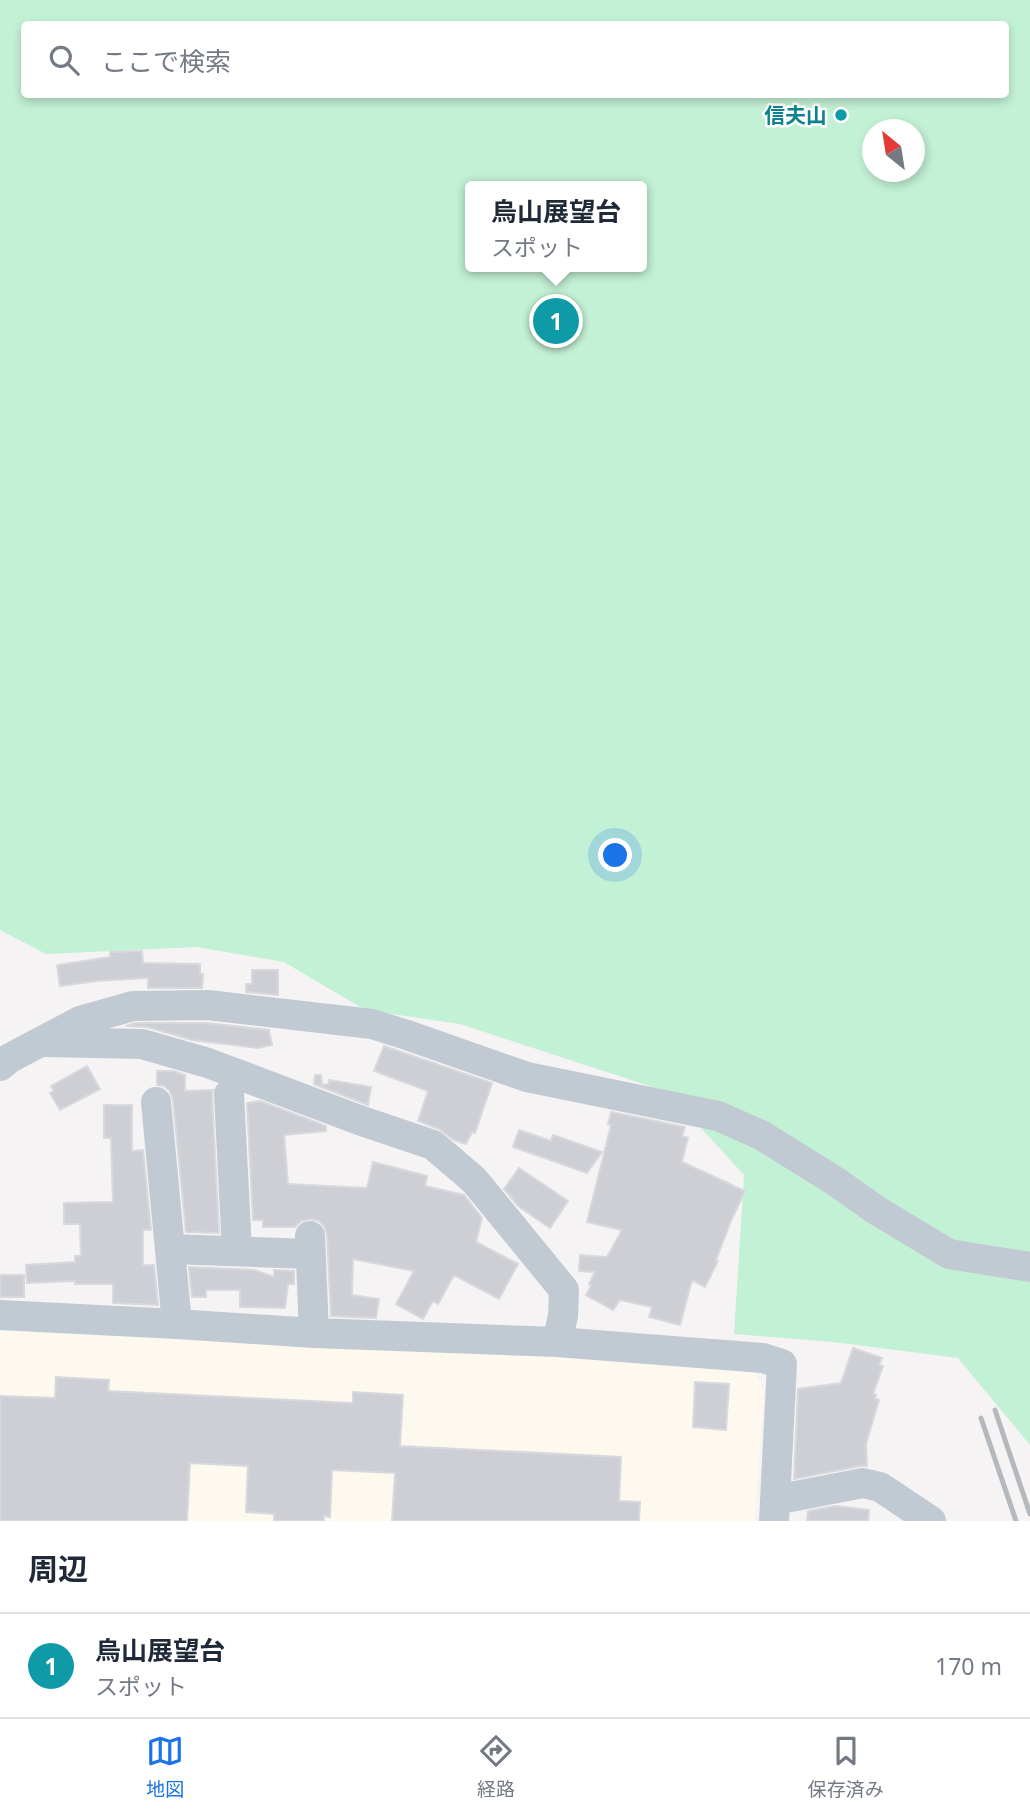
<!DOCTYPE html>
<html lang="ja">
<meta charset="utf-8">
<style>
:root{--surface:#fff;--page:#f6f6f7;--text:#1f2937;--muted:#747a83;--line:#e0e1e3;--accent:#1a73e8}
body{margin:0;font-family:"Noto Sans","Noto Sans JP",sans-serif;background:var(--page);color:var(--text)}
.compass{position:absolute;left:862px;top:119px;width:63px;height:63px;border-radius:50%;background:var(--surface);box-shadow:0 4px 10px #0003;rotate:330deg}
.you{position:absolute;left:616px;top:856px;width:24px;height:24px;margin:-18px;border:5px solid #fff;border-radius:50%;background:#1a73e8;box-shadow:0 0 0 10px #1a73e833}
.badge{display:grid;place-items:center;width:46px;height:46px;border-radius:50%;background:var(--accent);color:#fff;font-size:23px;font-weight:700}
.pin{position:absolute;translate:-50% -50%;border:4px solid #fff;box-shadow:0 2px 7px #0006}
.popup{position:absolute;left:465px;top:181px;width:182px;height:91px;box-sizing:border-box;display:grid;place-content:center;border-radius:7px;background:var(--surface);filter:drop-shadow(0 2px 5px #0005);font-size:23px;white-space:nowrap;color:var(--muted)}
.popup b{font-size:26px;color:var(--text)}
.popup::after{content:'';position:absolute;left:50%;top:100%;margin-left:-14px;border:14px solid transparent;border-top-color:var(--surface)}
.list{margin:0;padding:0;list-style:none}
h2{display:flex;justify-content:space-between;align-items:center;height:91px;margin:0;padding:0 28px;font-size:30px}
h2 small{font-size:23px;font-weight:400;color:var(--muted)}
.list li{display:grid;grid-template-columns:46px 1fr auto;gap:21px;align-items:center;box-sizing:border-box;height:105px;padding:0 28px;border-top:2px solid var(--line)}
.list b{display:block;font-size:26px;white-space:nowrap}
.list p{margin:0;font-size:23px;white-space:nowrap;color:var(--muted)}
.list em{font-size:23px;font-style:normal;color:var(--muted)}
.icon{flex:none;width:38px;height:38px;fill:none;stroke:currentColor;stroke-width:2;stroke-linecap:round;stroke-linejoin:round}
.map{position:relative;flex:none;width:1030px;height:1521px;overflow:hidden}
.search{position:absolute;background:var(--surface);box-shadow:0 4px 10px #0003;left:21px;right:21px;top:21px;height:77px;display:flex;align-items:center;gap:18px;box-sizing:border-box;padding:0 24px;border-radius:7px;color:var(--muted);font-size:26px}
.sheet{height:196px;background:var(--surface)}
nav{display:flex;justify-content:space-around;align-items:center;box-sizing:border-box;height:98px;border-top:2px solid var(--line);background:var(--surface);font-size:19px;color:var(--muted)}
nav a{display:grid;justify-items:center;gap:4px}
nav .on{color:var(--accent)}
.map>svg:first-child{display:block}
</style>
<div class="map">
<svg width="1030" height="1521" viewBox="0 0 1030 1521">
<rect width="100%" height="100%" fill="#f5f3f3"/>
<path fill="#fdf9ef" d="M 0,1331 L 751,1364 L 764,1390 L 755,1521 L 0,1521 Z"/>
<path fill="#c3f1d5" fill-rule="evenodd" d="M 0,0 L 1030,0 L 1030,1445 L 958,1358 L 833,1342 L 734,1334 L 744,1175 L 668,1092 L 460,1024 L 365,1010 L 284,962 L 197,947 L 46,954 L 0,930 ZM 24,24 L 1006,24 L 1006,94 L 24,94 ZM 872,130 L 914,130 L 914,172 L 872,172 ZM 470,186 L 642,186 L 642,267 L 470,267 Z"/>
<path fill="#cdcfd5" stroke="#d7d9de" stroke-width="2" d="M 142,951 L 143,963 L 200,964 L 200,974 L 203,974 L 202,988 L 148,988 L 148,978 L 96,981 L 60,986 L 57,965 L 110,957 L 110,952 Z
M 252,970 L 278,970 L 278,995 L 246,992 L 246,984 L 252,984 Z
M 136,1023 L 207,1023 L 269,1030 L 272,1045 L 258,1048 L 192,1040 L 147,1027 L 126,1026 Z
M 384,1046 L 492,1083 L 475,1133 L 472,1132 L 466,1144 L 454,1140 L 439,1129 L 418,1121 L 428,1091 L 374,1071 Z
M 87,1066 L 100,1089 L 60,1110 L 50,1093 L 54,1091 L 51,1086 Z
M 157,1071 L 173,1071 L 185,1075 L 185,1091 L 213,1090 L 212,1095 L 219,1233 L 186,1232 L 173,1100 L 170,1091 L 164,1086 L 157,1085 Z
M 315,1075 L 321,1075 L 322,1085 L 329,1084 L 329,1080 L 371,1087 L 368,1105 L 314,1084 Z
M 260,1101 L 326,1126 L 326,1131 L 284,1135 L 288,1184 L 367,1188 L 373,1162 L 427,1176 L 425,1186 L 464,1195 L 482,1218 L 476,1242 L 518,1264 L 499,1299 L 454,1275 L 438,1304 L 433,1301 L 423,1319 L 396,1304 L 414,1271 L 353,1259 L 352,1295 L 379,1299 L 376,1318 L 331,1316 L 327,1235 L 324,1226 L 319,1221 L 310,1219 L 301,1221 L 295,1227 L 263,1227 L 263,1220 L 253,1220 L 247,1103 Z
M 104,1105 L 132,1105 L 132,1151 L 143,1150 L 151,1230 L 143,1230 L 143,1265 L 154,1265 L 158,1305 L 113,1303 L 113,1284 L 75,1284 L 75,1281 L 27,1283 L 26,1265 L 75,1262 L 75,1256 L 81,1256 L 80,1224 L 64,1224 L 64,1203 L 113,1202 L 111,1138 L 104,1138 Z
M 611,1112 L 685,1127 L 682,1136 L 688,1138 L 682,1162 L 745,1191 L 731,1221 L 716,1260 L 718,1261 L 705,1287 L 692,1280 L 680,1325 L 649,1317 L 652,1307 L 620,1300 L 613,1310 L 586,1295 L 591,1286 L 589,1284 L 595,1272 L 579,1271 L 580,1255 L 607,1257 L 622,1230 L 587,1222 L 611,1125 L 608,1124 Z
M 519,1130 L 551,1141 L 553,1135 L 602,1152 L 587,1173 L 513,1147 Z
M 519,1168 L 568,1201 L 550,1228 L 518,1206 L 504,1189 Z
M 189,1267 L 255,1270 L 274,1277 L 274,1270 L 294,1271 L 294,1284 L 288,1284 L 285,1308 L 240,1307 L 240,1290 L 206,1290 L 206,1297 L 192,1297 Z
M 0,1275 L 24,1275 L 24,1297 L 0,1297 Z
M 853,1348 L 882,1358 L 879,1365 L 883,1366 L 873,1394 L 876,1395 L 875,1399 L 879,1400 L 866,1444 L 867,1466 L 860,1466 L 794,1479 L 798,1389 L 841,1383 Z
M 56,1377 L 109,1380 L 108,1391 L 353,1403 L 353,1392 L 403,1395 L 400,1446 L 621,1457 L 619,1501 L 640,1502 L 639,1521 L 392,1521 L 395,1473 L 332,1470 L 330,1517 L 324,1516 L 324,1521 L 274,1521 L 274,1514 L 246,1512 L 248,1466 L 190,1463 L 187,1521 L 0,1521 L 0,1396 L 55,1398 Z
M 695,1382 L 729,1384 L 726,1430 L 693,1427 Z
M 836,1506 L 869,1510 L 868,1521 L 807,1521 L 808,1511 Z"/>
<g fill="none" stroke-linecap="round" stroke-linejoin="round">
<path stroke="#c1cad2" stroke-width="30" d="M 45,1042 L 142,1044 L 208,1063 L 359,1120 L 433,1145 L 474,1180 L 564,1290 L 563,1316 L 557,1342
M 0,1066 L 10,1058 L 80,1021 L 133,1006 L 208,1005 L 372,1024 L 407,1035 L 527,1077 L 718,1116 L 761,1135 L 835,1181 L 876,1210 L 949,1254 L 1030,1267
M 229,1094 L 237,1251
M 156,1102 L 177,1324
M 310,1236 L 314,1333
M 170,1249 L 310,1254
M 0,1315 L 177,1324 L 314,1333 L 557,1342 L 763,1358 L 782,1364 L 774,1521
M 775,1500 L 863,1483 L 880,1487 L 931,1521"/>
<path stroke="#b5b8bd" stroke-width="5" d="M 995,1410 L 1030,1514
M 981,1418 L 1016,1521"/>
</g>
<circle fill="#0f9aa8" stroke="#fff" stroke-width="2.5" cx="841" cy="115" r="7"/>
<g text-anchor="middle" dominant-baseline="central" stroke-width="5" stroke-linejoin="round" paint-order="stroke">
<g font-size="21" font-weight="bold" fill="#0d838f" stroke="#fff" text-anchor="end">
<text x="827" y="115">信夫山</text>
</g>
</g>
</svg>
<svg class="compass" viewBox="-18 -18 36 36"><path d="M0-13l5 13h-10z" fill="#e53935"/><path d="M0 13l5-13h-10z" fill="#747a83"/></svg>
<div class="you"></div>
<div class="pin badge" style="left:556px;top:321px;background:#0f9aa8">1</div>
<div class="popup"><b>烏山展望台</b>スポット</div>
<div class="search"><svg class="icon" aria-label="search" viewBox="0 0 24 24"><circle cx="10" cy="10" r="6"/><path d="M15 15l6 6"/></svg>ここで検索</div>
</div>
<section class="sheet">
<h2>周辺<small></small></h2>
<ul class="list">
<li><span class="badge" style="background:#0f9aa8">1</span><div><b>烏山展望台</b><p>スポット</p></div><em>170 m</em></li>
</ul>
</section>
<nav>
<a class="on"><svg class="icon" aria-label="map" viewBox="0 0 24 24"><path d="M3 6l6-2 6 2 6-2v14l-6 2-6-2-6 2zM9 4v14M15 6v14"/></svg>地図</a>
<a><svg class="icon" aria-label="directions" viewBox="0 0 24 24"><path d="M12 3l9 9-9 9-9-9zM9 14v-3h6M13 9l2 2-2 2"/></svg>経路</a>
<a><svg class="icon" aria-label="saved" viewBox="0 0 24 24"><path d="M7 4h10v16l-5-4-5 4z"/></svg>保存済み</a>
</nav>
